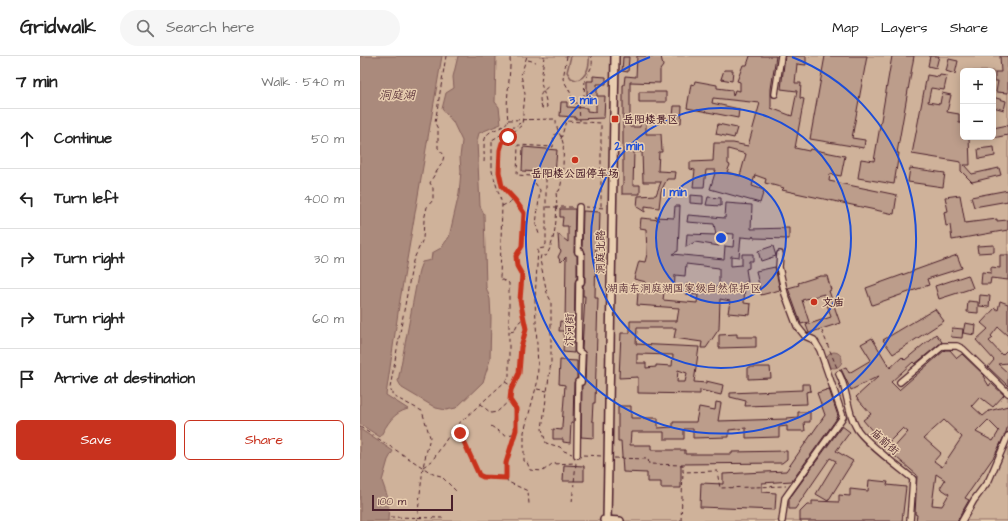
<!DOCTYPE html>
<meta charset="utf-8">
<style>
:root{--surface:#fff;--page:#f6f6f6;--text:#222;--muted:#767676;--line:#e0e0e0;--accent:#c8321e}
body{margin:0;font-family:"Architects Daughter","LXGW WenKai TC",sans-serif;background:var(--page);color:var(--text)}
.controls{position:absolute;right:12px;top:12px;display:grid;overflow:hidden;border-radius:6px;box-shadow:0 2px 10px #0003}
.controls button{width:36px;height:36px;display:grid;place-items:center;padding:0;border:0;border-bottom:1px solid var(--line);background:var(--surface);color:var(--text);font:20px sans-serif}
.scale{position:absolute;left:12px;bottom:10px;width:81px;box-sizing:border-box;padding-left:4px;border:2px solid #4a1f2b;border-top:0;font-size:11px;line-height:14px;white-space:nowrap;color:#4a1f2b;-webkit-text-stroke:3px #e9ceb0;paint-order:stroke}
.stop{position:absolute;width:12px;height:12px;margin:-9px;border:3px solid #c8321e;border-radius:50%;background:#fff}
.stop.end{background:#c8321e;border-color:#fff;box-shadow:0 1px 4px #0008}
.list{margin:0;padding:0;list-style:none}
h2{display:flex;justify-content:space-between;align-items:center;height:52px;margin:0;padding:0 16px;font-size:17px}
h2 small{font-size:13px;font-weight:400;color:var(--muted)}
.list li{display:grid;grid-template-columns:26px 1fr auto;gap:12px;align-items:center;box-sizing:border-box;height:60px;padding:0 16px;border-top:1px solid var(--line)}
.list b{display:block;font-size:15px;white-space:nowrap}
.list em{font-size:13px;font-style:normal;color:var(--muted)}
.actions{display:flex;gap:8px;padding:12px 16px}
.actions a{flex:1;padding:9px 0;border:1px solid var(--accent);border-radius:6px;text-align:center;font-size:14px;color:var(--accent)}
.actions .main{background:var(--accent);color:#fff}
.icon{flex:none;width:22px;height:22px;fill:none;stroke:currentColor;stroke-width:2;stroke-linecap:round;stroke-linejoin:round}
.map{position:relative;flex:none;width:648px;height:465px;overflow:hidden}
header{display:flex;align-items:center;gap:24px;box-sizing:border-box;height:56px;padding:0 20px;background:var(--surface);border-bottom:1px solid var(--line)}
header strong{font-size:19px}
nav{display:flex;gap:22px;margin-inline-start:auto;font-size:14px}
.search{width:280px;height:36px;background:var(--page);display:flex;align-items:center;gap:10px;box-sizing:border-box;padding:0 14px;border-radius:22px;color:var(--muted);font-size:15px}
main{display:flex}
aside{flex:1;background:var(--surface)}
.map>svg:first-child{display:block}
</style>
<header>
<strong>Gridwalk</strong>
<div class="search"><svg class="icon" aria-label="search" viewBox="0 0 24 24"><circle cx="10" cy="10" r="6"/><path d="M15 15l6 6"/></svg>Search here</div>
<nav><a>Map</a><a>Layers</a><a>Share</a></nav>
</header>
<main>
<aside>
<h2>7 min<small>Walk · 540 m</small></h2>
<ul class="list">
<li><svg class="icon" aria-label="ahead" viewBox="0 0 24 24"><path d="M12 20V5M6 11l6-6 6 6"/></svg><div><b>Continue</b></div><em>50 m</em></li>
<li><svg class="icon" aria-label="left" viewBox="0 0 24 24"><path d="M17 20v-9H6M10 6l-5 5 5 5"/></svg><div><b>Turn left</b></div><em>400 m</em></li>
<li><svg class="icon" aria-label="right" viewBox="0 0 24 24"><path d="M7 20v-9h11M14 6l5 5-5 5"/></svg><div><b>Turn right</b></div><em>30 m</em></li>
<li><svg class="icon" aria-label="right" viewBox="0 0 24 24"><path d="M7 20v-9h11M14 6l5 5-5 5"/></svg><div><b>Turn right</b></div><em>60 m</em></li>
<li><svg class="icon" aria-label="arrive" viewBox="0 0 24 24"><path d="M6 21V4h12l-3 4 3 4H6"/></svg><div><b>Arrive at destination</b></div></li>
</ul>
<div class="actions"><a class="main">Save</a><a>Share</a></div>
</aside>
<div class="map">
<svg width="648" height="465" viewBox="0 0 648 465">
<rect width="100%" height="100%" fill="#e9ceb0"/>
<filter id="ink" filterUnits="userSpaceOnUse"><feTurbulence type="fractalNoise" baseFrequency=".025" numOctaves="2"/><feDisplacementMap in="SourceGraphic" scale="8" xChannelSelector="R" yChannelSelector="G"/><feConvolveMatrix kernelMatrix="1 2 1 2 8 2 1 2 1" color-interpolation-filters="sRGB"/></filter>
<g filter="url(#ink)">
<path fill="#cfb29a" stroke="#8c6862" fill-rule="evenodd" d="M 0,0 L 648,0 L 648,465 L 0,465 ZM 603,15 L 633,15 L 633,81 L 603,81 Z"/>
<path fill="#aa8a7b" stroke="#845f5b" d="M 0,0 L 82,0 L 39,250 L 26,339 L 48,353 C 33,357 28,367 20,381 L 0,368 Z
M 98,0 L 136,0 L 135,46 L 139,51 L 141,68 L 119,77 L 117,85 L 120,150 L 124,158 L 126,231 L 130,243 L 131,262 L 130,304 L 123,326 L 96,352 L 86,354 L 76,352 L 42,332 L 38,325 L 59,214 L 62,206 L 71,204 L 72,197 L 81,192 L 89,181 L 99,138 L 101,115 L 100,101 L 102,85 L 93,66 L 82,53 L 86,37 L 94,32 L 93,21 Z
M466 304a8 8 0 1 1 16 0a8 8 0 1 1-16 0Z
M 0,373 L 33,395 L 28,404 L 22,425 L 29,445 L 28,465 L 0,465 Z"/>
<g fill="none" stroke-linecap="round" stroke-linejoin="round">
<path stroke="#845f5b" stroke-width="1.5" d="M 211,0 L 207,16 L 211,22 L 216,24 C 227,22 230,9 229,0"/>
</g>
<path fill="#bc9d8b" stroke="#4a1f2b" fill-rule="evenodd" d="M 277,0 L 301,0 L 303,10 L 300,14 L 300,27 L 270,26 L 270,71 L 280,71 L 280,66 L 286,66 L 286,78 L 301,78 L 302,96 L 299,96 L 298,115 L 316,116 L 315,123 L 307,123 L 301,135 L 299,152 L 285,150 L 285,156 L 277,151 L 278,140 L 296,139 L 301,126 L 283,126 L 282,96 L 274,96 L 273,129 L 280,129 L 280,138 L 262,138 L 262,129 L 263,129 L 263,29 L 264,29 L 265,20 L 276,21 Z
M 390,0 L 416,0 L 411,33 L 411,52 L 432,60 L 437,35 L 421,33 L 425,0 L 446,0 L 446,9 L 437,8 L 435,27 L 441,27 L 440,42 L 444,43 L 435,92 L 449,95 L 450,93 L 485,100 L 481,120 L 470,118 L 469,125 L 537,139 L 534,158 L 422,134 L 424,132 L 405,127 L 406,123 L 395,119 L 392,130 L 404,134 L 400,147 L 350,133 L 356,114 L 346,114 L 344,131 L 333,131 L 335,114 L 330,113 L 330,106 L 353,105 L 354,87 L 373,87 L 388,90 L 400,47 L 353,42 L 352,47 L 379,53 L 378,62 L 327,52 L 331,28 L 334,29 L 335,25 L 357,29 L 357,32 L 372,34 L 373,40 L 375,34 L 380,35 L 380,26 L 377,25 L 383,9 L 387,9 ZM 368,93 L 386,98 L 380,120 L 367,116 L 370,109 L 368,108 Z
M 465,0 L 507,0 L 492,82 L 505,84 L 504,92 L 450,83 Z
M 532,0 L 554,0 L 537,97 L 539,97 L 534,128 L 498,122 L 501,103 L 514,105 Z
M 570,0 L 579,0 L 576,12 L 568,10 Z
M 640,0 L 648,0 L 648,37 L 636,36 L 638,25 L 635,25 L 635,16 L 641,16 Z
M 263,1 L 269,1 L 268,16 L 262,15 Z
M 589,3 L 598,5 L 595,18 L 586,15 Z
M 364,14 L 373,14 L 372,25 L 361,23 Z
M 567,19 L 579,21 L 580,19 L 587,20 L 584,34 L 571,32 L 568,46 L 580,48 L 582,37 L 591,39 L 587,56 L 599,58 L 599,67 L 603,67 L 603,81 L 609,81 L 610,109 L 604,109 L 612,118 L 639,112 L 641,119 L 612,126 L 601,115 L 601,106 L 552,98 Z
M 233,20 L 246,21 L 246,28 L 237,28 L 237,40 L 245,40 L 244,62 L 215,63 L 215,61 L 200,60 L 201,46 L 207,46 L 207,51 L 227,52 L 227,55 L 236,56 L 236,45 L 227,45 L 227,25 L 233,25 Z
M 279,36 L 306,36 L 306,46 L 279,46 Z
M 633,41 L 646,45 L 644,54 L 633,51 Z
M 314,50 L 322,50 L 321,67 L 309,66 L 310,60 L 313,61 Z
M 358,68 L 377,72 L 374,82 L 356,78 Z
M 648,69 L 648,79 L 633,82 L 633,72 Z
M 163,91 L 197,94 L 195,117 L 162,115 Z
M 634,91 L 635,100 L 619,103 L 618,93 Z
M 550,112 L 585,117 L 583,131 L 548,126 Z
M 648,134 L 648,145 L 614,151 L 611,141 Z
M 330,139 L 343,140 L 343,148 L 330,147 Z
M 600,139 L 605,167 L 637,163 L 637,165 L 648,164 L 648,174 L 592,184 L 590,169 L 586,170 L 584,156 L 588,155 L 585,141 Z
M 348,141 L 361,142 L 361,150 L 346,149 Z
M 366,147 L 392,149 L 391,173 L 429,172 L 429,183 L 394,182 L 393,180 L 392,182 L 381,181 L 379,201 L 371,200 L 371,210 L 382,209 L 382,198 L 393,198 L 393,205 L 389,205 L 389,212 L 386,213 L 388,226 L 385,226 L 384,247 L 391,248 L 390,259 L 368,257 L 370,245 L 360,243 L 359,273 L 346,292 L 341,292 L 342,286 L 314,282 L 316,272 L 277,272 L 276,288 L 339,291 L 334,326 L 346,327 L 346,325 L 363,329 L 361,339 L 340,334 L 340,338 L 278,337 L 278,321 L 259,322 L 261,277 L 270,277 L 270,265 L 317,265 L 319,252 L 277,249 L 278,236 L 285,237 L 286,226 L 274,223 L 279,205 L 285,206 L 287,198 L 286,173 L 280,172 L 281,162 L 300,164 L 295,161 L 314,162 L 315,150 L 320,150 L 318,195 L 312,198 L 364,203 L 365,190 L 373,191 L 374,178 L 361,177 L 359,190 L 335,186 L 326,191 L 327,178 L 356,179 L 354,168 L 327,166 L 328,159 L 365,162 ZM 326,208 L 359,212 L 359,231 L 326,228 L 325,238 L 338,239 L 337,247 L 303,244 L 304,236 L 314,237 L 315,219 L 325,220 ZM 277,298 L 313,299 L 312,310 L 296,309 L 296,311 L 286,312 L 286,307 L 277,307 ZM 318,314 L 327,317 L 325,326 L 317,326 Z
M 200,153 L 215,153 L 214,196 L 217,200 L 217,222 L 215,226 L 214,297 L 203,296 L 204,275 L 199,275 L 200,265 L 205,266 L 206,201 L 201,206 L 198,201 L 201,195 L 199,193 L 198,178 L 208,186 L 208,170 L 202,170 L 203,161 L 200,161 Z
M 223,155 L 240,156 L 239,189 L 236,188 L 235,242 L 238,242 L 235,347 L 233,347 L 232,365 L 234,365 L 234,382 L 221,381 L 222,330 L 225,326 L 226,298 L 222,293 L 225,240 L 223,240 L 223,230 L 225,226 L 225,196 L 222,192 Z
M 634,189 L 634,196 L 618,197 L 617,190 Z
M 413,190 L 416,200 L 401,205 L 398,195 Z
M 597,199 L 602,212 L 567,223 L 569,229 L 512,249 L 506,232 Z
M 640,199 L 648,199 L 648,224 L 631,222 L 630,228 L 621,228 L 622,216 L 631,217 L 631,211 L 640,212 Z
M 415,211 L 420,234 L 401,239 L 396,215 Z
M 608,219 L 613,232 L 579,243 L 575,230 Z
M 460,220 L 467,220 L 471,234 L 469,235 L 480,267 L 449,277 L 446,269 L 471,261 L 464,238 L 442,244 L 449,266 L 441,268 L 428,232 L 439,229 L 438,227 Z
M 620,239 L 630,240 L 629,251 L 619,250 Z
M 608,245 L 618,246 L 618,257 L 607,256 Z
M 640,245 L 648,248 L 648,280 L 638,271 L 631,280 L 633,282 L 629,285 L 642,299 L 648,293 L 648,307 L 638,308 L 648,317 L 648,330 L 628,311 L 634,304 L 616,284 L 628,273 L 621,267 L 635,252 L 638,254 Z
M 575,253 L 584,265 L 533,298 L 523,284 Z
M 605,267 L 616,269 L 615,279 L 603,277 Z
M 592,272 L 603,273 L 602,282 L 591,281 Z
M 377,278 L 377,281 L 396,281 L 396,291 L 359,292 L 359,279 Z
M 576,278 L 582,286 L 555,308 L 553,306 L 531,326 L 539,334 L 585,294 L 590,294 L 597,302 L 602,298 L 624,319 L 623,320 L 629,330 L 631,327 L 644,339 L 633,351 L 620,341 L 612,350 L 623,360 L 629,355 L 648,350 L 648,369 L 646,376 L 635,399 L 605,442 L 609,444 L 597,465 L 556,465 L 557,459 L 555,458 L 557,419 L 530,396 L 548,376 L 543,372 L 525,390 L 514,380 L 515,378 L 503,364 L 511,358 L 496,341 L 519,320 L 491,334 L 481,313 L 486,311 L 489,317 L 511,304 L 501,288 L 512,282 L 530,312 L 542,301 L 545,304 ZM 584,364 L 602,381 L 582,411 L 574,405 L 581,397 L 564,382 ZM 628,364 L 639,375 L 633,385 L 616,376 ZM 576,418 L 585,424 L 580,432 L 589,438 L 582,450 L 572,449 Z
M 200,304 L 217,305 L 217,322 L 214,326 L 213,367 L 211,367 L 210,387 L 203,386 L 203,383 L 193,383 L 193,373 L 202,374 L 202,370 L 205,329 L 199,328 Z
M 388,311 L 410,311 L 411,322 L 388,323 Z
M 442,328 L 450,328 L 451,335 L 446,336 L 447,348 L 385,350 L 386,345 L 370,341 L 370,337 L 442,334 Z
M 469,333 L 478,360 L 475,365 L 432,425 L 402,427 L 402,436 L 416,437 L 415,454 L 340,451 L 341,427 L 363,428 L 363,418 L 426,415 L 465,359 L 457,337 Z
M 356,346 L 361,347 L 358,365 L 427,363 L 427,362 L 438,361 L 438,356 L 450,356 L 450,366 L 444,366 L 445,375 L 427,375 L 427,370 L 419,371 L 419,381 L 386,382 L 386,372 L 369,374 L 369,381 L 333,382 L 333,373 L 324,373 L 324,383 L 304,383 L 304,376 L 271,376 L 270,389 L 291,389 L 291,394 L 325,394 L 325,398 L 372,398 L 372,396 L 427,395 L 427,403 L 422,407 L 321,408 L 321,432 L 301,432 L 301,426 L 287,426 L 287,417 L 263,416 L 261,385 L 258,385 L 258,350 L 271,350 L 271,362 L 298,362 L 298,372 L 313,371 L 313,366 L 336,366 L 339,351 L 355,354 Z
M 482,370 L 490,376 L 476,395 L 493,405 L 468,445 L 456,438 L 476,405 L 470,402 L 435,453 L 429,453 L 429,443 Z
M 204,409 L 224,410 L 224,425 L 203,425 Z
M 509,424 L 528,426 L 527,429 L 546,431 L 542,465 L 440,465 L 440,456 L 447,449 L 452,449 L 452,445 L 479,446 L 479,439 L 490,440 L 490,433 L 508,435 Z"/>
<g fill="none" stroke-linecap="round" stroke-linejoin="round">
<g stroke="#4a1f2b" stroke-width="8">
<path id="minor" d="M 415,38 L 421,0
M 420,198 L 419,211 L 425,238 L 437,270 L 445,280 L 454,284 L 460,294 L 483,361 L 425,442 L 422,465
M 479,318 C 488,335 487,355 496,371 C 501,383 541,413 553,423 L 550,465
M 540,326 L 583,290 L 597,290 L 603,293 L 648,337
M 217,399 L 218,326 L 221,326 L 222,298 L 218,295 L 219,226 L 221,226 L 221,196 L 218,196 L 219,151
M 602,465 L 614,444 L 629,424 L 648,380"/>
</g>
<g stroke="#4a1f2b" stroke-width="10">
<path id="major" d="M 244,464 L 260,465
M 247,465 L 255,0"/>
</g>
<path stroke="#4a1f2b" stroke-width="1" stroke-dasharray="4 3" stroke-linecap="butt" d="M 184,0 L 181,27 C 183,35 186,42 187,51 L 182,52 C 178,40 180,37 189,30
M 207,0 L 203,23 L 210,36 L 214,47 L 222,47 C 225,40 224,32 225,25 C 228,15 235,11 231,0
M 168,4 L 176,6
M 219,49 L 220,65
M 148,64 L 196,63 C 196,75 201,78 203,87 C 204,96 203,128 199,135 L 196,136 C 198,153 196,185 186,200 L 181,199 L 180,204 L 187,237 L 191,245 L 191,306 L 182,373 L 186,387 L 200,391 L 204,395 L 212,398
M 198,77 L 194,79 L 193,91 L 158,89 L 157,119 L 186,121 L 186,188 L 184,192 L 178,193 L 175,243 L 178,312 L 177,328 L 164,376 L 164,405 L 167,406 L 170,414 L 183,415 L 192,408 L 216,407
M 201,83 L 206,65 L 241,67 L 241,152
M 124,106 C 125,99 122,85 127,79 C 132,72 144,74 148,64 C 145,44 151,21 150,0
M 175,127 L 180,134 L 176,169 L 179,178
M 142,150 L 155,144
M 187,151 L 214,151
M 225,151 L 246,152
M 462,275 L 477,312
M 150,276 L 154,275 L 158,267 L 165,261
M 145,326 L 152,330
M 177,333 L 187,335
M 120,348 L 131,357 L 137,356 L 149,345
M 131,370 L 144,379 L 154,378
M 0,371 L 73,418 L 81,420 L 97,436
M 102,371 L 100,374 L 102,384 L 119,419 L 132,422 L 146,422 L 146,407 L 156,374 L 156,353 L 150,344 L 151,334 L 159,317 L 161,291 L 166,273 L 160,244 L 161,219 L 157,210 L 156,200 L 162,190 L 164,157 L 155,144 L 142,130 L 139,116 L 139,101 L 144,84 L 162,69 L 165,38 L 161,19 L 167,0
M 223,399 L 242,400
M 254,402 L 288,403 L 289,408 L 323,409 L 323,416 L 357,415 L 360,432 L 426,430
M 63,411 L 72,405 L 94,372 L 149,322 L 149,227 L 140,223 L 142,148 L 132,115 L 132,84 L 162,66
M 146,422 L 148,426 L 168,435 L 169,448
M 212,446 L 216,407
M 30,461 L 83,462
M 57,465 L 63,411 L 70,381 L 62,355 L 33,340 L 30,332 L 53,205 L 63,183 L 64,164 L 67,151 L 73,144 L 73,132 L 70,127 C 74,117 83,110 84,99 L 78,92 L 78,73 L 75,67 L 86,0
M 321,465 L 323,417"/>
<use href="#minor" stroke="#e9ceb0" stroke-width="5.5"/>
<use href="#major" stroke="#e9ceb0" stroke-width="7"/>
</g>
</g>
<g fill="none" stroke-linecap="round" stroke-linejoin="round" filter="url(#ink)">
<path stroke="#c8321e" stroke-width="5" d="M 100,377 L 119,419 L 123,421 L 146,422 L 146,407 L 156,374 L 156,353 L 150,344 L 151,334 L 159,317 L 161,291 L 166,273 L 160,244 L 162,219 L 157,210 L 156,200 L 162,190 L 164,157 L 155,144 L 142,130 L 139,116 L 140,94 L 142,87 L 148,81"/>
</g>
<circle cx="361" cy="182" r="65" fill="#1d4ed8" fill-opacity=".12"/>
<g fill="none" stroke="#1d4ed8" stroke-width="2">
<circle cx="361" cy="182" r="65"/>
<circle cx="361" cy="182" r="130"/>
<path d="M432 1A195 195 0 1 1 290 1"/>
</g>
<g fill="#c8321e" stroke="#e9ceb0" stroke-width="1.5">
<rect x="251" y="59" width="8" height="8" rx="2"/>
<circle cx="215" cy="104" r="4"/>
<circle cx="454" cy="246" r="4"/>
</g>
<g text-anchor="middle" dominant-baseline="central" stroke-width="3" stroke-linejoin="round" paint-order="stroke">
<g font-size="11" font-weight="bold" fill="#4a1f2b" stroke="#e9ceb0" text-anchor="start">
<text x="263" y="63">岳阳楼景区</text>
<text x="215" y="117" text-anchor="middle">岳阳楼公园停车场</text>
<text x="462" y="246">文庙</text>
</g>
<g font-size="11" fill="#4a1f2b" stroke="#e9ceb0">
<text transform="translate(240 196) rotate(-90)">洞庭北路</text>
<text transform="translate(209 274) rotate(-90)">汴河街</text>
<text transform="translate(525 386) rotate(42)">庙前街</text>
</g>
<g font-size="11" fill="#5e353c" stroke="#e9ceb0">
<text x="324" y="232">湖南东洞庭湖国家级自然保护区</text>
</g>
<g font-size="12" font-style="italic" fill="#5d343b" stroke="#e9ceb0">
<text x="37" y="39">洞庭湖</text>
</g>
</g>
<circle cx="361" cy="182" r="6" fill="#1d4ed8" stroke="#e9ceb0" stroke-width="2"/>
<g font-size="12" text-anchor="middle" font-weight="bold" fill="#1d4ed8" stroke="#e9ceb0" stroke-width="3" stroke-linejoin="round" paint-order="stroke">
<text x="223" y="48">3 min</text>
<text x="269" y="94">2 min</text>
<text x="315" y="140">1 min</text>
</g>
</svg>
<div class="controls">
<button>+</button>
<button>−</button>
</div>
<div class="scale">100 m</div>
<div class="stop" style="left:148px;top:81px"></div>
<div class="stop end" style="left:100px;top:377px"></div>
</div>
</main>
